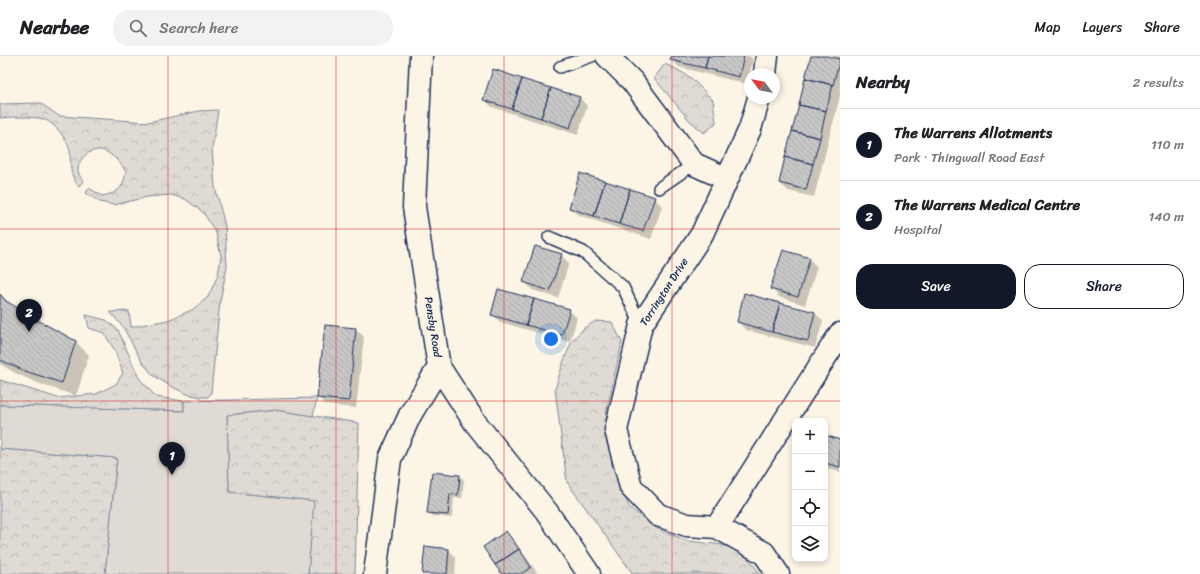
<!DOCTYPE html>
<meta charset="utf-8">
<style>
:root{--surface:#fff;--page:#f2f2f2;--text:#202124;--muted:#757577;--line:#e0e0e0;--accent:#111827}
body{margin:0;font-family:Sriracha,sans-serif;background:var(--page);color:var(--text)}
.controls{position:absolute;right:12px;bottom:12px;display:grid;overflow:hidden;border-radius:8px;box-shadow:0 2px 6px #0003}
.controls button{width:36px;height:36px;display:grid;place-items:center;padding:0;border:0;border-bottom:1px solid var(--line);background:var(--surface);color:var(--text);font:20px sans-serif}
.compass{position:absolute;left:744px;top:12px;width:36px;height:36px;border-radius:50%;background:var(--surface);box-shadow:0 2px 6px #0003;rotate:302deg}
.you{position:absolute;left:551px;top:283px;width:14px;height:14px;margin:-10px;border:3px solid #fff;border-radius:50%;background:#1a73e8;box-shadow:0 0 0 6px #1a73e833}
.badge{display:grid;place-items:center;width:26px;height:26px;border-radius:50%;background:var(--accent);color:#fff;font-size:13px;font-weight:700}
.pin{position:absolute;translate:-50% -33px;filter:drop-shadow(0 1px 2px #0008)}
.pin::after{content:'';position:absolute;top:21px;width:14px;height:12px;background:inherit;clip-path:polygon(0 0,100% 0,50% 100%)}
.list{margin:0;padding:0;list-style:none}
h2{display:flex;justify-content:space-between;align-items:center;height:52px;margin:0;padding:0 16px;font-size:17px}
h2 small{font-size:13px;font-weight:400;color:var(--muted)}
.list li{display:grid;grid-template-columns:26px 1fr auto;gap:12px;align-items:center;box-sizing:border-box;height:72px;padding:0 16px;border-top:1px solid var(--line)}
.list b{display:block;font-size:15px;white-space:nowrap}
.list p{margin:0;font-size:13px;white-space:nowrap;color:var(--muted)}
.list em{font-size:13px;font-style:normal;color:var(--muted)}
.actions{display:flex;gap:8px;padding:12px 16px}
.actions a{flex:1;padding:9px 0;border:1px solid var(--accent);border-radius:16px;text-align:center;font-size:14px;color:var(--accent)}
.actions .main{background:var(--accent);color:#fff}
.icon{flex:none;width:22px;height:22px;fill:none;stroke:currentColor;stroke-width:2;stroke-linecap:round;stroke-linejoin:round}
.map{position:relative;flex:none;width:840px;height:518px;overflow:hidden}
header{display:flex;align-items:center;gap:24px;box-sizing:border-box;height:56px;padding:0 20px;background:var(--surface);border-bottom:1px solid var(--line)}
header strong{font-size:19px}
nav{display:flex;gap:22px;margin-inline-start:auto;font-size:14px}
.search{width:280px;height:36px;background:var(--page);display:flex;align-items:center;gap:10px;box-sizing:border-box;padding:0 14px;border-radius:16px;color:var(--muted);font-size:15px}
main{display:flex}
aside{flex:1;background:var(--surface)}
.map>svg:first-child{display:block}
</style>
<header>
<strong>Nearbee</strong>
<div class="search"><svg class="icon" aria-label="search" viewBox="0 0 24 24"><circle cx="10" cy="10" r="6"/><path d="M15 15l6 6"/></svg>Search here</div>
<nav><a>Map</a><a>Layers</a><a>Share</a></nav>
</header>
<main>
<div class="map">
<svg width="840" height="518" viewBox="0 0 840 518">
<defs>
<pattern id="forest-crowns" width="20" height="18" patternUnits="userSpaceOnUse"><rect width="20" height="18" fill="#dfdbd4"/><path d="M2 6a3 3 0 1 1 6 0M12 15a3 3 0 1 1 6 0" fill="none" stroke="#bfbcb8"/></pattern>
<pattern id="building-back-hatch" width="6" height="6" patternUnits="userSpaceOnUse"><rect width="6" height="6" fill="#c8c7c6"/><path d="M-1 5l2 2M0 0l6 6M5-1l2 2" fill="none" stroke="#ababac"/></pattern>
</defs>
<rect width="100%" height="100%" fill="#fcf5e5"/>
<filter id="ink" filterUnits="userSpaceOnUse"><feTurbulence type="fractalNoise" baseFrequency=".025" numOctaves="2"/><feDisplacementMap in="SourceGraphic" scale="8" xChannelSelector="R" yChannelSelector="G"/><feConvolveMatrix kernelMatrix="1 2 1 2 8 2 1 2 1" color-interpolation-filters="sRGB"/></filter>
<g filter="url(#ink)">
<path fill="url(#forest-crowns)" stroke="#7d8599" d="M 665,8 L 678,14 L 691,22 L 713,44 L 716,67 L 704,77 L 689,64 L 654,22 Z
M 40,47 L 59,60 L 148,66 L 199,55 L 218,54 L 212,93 L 215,131 L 225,170 L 227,211 L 220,245 L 211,337 L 208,341 L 201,341 L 187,338 L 170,330 L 153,319 L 142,306 L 123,271 L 110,256 L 129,255 L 131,271 L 168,264 L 192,254 L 208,241 L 218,219 L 221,200 L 216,177 L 203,156 L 185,143 L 171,139 L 147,141 L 114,149 L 100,146 L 86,137 L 89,132 L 102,140 C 119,137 123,132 126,116 C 122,108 111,96 101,94 C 90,93 78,102 78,114 C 78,118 81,122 83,125 L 79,130 C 69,120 71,109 70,96 C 69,85 54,66 43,63 C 33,60 11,61 0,62 L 0,48 Z
M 86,259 L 106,264 L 118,274 L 139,322 L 156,341 L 184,345 L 184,355 L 0,349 L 0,324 L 58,342 L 96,338 L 116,328 L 123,317 L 114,293 L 104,277 L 89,272 Z
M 596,265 L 612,266 L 622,286 L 606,358 L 612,409 L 629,451 L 656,472 L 688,485 L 723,489 L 741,494 L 761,518 L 633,518 L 567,426 L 555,333 L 564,304 L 572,285 L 584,272 Z
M 276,354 L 359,367 L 355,518 L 308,518 L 313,445 L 229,436 L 227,359 Z
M 0,393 L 117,402 L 105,518 L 0,518 Z"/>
<path fill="#dfdbd4" stroke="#7d8599" d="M 317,342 L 313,360 L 276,354 L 227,359 L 229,436 L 314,445 L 308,518 L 105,518 L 117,402 L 0,393 L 0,349 L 184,355 L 184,345 Z"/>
<path fill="#0003" d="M 672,0 L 749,0 L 753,3 L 747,28 L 679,11 L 671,4 Z
M 812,0 L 840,0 L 840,40 L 814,141 L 788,135 L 780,127 Z
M 580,42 L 587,50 L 578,79 L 492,51 L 484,43 Z
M 654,142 L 662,150 L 651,183 L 578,159 L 570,151 Z
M 561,199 L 569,207 L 558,242 L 532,234 L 525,226 Z
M 809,203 L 817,211 L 805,249 L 779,241 L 772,233 Z
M 0,239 L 7,246 L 40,267 L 76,286 L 89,299 L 76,340 L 40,328 L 17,318 L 0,308 Z
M 745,239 L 815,257 L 823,265 L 815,292 L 746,274 L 738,266 Z
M 569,254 L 577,262 L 570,286 L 500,266 L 492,258 Z
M 326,270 L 356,273 L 364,281 L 356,352 L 326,349 L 318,341 Z
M 825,381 L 840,385 L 840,416 L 825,412 Z
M 433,418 L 460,420 L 464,424 L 462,442 L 454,442 L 452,462 L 432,460 L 428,456 Z
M 506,476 L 514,484 L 538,518 L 503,518 Z
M 449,494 L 456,502 L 455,518 L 423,518 Z"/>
<path fill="url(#building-back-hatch)" stroke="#1b2f5e" d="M 671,0 L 708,0 L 705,12 L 670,4 Z
M 708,0 L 744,0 L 739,21 L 705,12 Z
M 811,0 L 827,0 L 840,3 L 833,29 L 805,22 Z
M 493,13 L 522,23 L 512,53 L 483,44 Z
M 805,22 L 833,29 L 826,55 L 799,49 Z
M 522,23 L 551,32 L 541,62 L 512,53 Z
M 551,32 L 580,41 L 570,72 L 541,62 Z
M 799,49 L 826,55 L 820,82 L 792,75 Z
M 792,75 L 820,82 L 813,108 L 785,101 Z
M 785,101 L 813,108 L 806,134 L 779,127 Z
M 580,117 L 605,125 L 594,160 L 569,152 Z
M 605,125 L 630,133 L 619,168 L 594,160 Z
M 630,133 L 655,141 L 643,175 L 619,168 Z
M 535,190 L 562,198 L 550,235 L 523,226 Z
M 783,194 L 810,202 L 798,241 L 770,233 Z
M 498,233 L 534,243 L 526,269 L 491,259 Z
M 744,237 L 780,247 L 772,276 L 737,266 Z
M 0,238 L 6,245 L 41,266 L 76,285 L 62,327 L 25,315 L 0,304 Z
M 534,243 L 570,253 L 562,279 L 526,269 Z
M 780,247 L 815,256 L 808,285 L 772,276 Z
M 325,269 L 356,272 L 349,345 L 317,342 Z
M 825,379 L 840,384 L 840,411 L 825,407 Z
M 432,416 L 460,419 L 458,439 L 450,438 L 448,459 L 427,457 Z
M 506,475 L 519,493 L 495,509 L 483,491 Z
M 425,490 L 449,493 L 447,518 L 422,518 Z
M 519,493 L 531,511 L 521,518 L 502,518 L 495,509 Z"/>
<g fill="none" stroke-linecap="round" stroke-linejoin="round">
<g stroke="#1b2f5e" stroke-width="14">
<path id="lane" d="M 560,11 L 592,0
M 659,132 L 694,108
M 549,181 L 583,196 L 623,231 L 641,269"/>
</g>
<g stroke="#1b2f5e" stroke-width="25">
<path id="street" d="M 607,0 L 633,26 L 694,108 L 727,123
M 765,18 L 767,0
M 717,471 L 687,469 L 658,459 L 631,431 L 616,374 L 641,269 L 702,178 L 750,73 L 759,42
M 778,518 L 764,497 L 717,471 L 840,278"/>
</g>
<g stroke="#1b2f5e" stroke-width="25">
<path id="secondary" d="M 421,0 L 414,151 L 439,311 L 474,365 L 547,456 L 589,518
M 375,518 L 390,403 L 410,359 L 439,311"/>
</g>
<use href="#lane" stroke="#fcf5e5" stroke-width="11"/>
<use href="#street" stroke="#fcf5e5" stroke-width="22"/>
<use href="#secondary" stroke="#fcf5e5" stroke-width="22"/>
</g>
</g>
<path fill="none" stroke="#d62828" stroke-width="1" stroke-opacity="0.55" d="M 168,0 L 168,518M 336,0 L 336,518M 504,0 L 504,518M 672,0 L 672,518M 0,173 L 840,173M 0,345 L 840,345"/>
<g text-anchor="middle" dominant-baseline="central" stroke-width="4" stroke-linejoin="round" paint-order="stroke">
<g font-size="11" fill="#1b2f5e" stroke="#fcf5e5">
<text transform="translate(664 236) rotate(-57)">Torrington Drive</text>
<text transform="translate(433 271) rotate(81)">Pensby Road</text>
</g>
</g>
</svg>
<div class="controls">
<button>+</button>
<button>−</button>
<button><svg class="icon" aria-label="locate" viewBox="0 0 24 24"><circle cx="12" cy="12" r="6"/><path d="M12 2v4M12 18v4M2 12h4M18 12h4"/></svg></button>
<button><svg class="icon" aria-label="layers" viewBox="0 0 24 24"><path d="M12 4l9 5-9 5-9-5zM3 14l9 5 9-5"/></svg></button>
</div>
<svg class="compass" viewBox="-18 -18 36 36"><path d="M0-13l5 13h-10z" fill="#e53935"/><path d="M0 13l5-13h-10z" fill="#757577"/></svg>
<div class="you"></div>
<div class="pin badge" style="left:172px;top:419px">1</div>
<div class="pin badge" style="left:29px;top:276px">2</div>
</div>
<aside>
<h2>Nearby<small>2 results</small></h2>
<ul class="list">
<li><span class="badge">1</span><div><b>The Warrens Allotments</b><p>Park · Thingwall Road East</p></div><em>110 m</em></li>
<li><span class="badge">2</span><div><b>The Warrens Medical Centre</b><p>Hospital</p></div><em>140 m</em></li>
</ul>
<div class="actions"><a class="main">Save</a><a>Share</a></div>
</aside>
</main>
